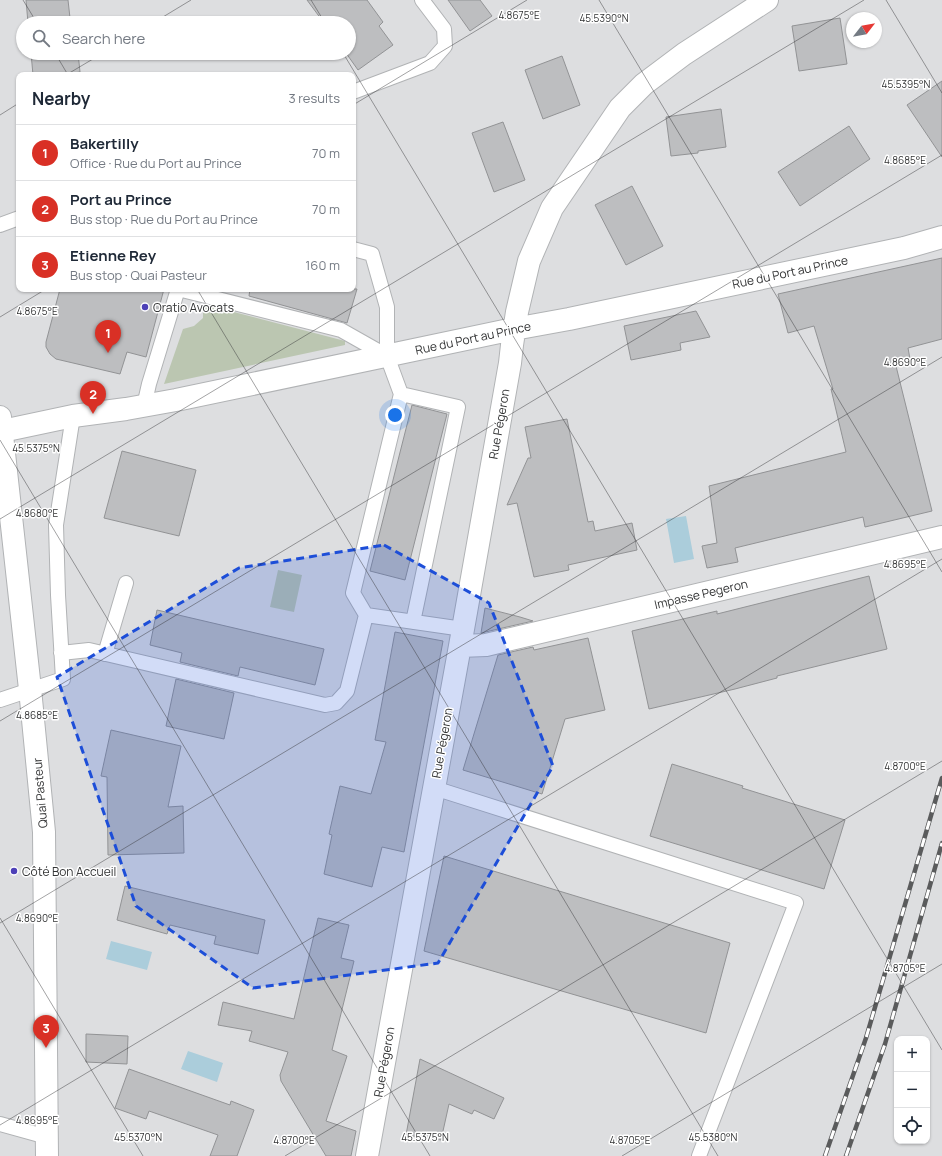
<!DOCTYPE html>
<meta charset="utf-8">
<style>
:root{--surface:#fff;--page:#f6f6f7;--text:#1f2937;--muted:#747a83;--line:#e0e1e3;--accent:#d93025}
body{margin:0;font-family:Manrope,sans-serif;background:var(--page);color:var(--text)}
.controls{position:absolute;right:12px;bottom:12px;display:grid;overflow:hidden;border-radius:8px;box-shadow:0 1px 3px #0004}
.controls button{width:36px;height:36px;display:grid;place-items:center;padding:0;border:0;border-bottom:1px solid var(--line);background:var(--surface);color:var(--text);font:20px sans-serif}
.compass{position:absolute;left:846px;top:12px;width:36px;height:36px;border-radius:50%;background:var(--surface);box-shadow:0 1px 3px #0004;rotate:59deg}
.you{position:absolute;left:395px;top:415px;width:14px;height:14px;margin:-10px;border:3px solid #fff;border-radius:50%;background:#1a73e8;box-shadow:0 0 0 6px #1a73e833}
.badge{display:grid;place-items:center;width:26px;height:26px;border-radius:50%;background:var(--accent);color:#fff;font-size:13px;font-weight:700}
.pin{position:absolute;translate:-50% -33px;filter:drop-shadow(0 1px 2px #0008)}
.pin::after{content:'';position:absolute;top:21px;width:14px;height:12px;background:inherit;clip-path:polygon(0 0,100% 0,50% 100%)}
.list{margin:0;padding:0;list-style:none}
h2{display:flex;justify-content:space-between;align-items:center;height:52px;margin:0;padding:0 16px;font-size:17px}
h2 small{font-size:13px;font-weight:400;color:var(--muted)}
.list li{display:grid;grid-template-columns:26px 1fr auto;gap:12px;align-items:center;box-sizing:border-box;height:56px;padding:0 16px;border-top:1px solid var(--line)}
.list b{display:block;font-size:15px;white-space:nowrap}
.list p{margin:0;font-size:13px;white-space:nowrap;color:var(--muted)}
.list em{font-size:13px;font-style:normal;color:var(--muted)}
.icon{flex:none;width:22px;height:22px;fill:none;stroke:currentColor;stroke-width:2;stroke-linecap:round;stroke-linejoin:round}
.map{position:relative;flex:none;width:942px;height:1156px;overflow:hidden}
.search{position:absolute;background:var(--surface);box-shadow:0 1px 3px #0004;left:16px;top:16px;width:340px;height:44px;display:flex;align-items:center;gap:10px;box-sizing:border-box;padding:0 14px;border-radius:22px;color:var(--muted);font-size:15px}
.panel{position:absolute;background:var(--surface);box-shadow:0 1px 3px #0004;left:16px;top:72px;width:340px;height:220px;border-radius:8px}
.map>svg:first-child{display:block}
</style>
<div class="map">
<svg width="942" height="1156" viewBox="0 0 942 1156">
<rect width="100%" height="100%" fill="#dddee0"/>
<path fill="#bbc6b1" d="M 203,304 L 345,341 L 345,345 L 164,384 L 183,329 L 194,326 L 203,318 Z
M 278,570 L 302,575 L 294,612 L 270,607 Z"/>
<path fill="#abcddb" d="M 686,516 L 694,559 L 674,563 L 666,519 Z
M 111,941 L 152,952 L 147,970 L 106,959 Z
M 188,1051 L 223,1063 L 217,1082 L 181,1069 Z"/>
<path fill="#bdbec0" stroke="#929395" d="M 26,0 L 68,0 L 70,18 L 75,17 L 76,23 L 28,23 Z
M 307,0 L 367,0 L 383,22 L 379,26 L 393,45 L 358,70 L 346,53 L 349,53 L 349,23 L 324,23 Z
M 448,0 L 480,0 L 492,16 L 470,31 Z
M 840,18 L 847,64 L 799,71 L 792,26 Z
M 31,53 L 78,53 L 80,72 L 74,73 L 74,75 L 33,75 Z
M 562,56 L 580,105 L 543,119 L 525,70 Z
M 942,81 L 942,157 L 907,105 Z
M 721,109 L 726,147 L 698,151 L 698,153 L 671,156 L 666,117 Z
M 503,122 L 525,180 L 494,192 L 472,133 Z
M 849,126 L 870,159 L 800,206 L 778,172 Z
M 632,186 L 663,246 L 626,265 L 595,205 Z
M 942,258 L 942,339 L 908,348 L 910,359 L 895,362 L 932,511 L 865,527 L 863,517 L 735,548 L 738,562 L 707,568 L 702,546 L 717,543 L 709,486 L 846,452 L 831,389 L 833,389 L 814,326 L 788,333 L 778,294 Z
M 60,289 L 164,289 L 146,357 L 127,352 L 120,374 L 56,359 L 50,354 L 46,347 L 46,342 Z
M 250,289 L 357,289 L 347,323 L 249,296 Z
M 696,311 L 710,337 L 680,343 L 681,350 L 631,360 L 624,326 Z
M 412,405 L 447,414 L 405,580 L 370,571 Z
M 567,419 L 588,522 L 593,521 L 595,531 L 632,523 L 637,550 L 568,565 L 569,570 L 534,577 L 517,503 L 507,505 L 528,458 L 531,458 L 525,427 Z
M 122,451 L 196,470 L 179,536 L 104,518 Z
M 869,576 L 887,649 L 777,676 L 777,678 L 735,689 L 649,709 L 632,631 L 717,611 L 717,614 Z
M 485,608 L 520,617 L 533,621 L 481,633 Z
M 157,610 L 324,649 L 315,685 L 240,667 L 238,676 L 180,662 L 182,653 L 150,645 Z
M 395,632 L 443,641 L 404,852 L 382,847 L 372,887 L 324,874 L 332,835 L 329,834 L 340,786 L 371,794 L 386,742 L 375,740 Z
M 588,638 L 605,710 L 565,719 L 542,794 L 463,770 L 498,655 L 533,647 L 534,650 Z
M 176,679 L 234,693 L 224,739 L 166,726 Z
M 111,730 L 181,746 L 168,807 L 183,806 L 184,853 L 108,855 L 107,777 L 101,776 Z
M 672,764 L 743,786 L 742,788 L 845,820 L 824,889 L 650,836 Z
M 444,856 L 730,943 L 706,1033 L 424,951 Z
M 125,886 L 265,920 L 258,954 L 214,944 L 216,936 L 170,925 L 167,934 L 117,920 Z
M 318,918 L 349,925 L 341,958 L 354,961 L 332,1050 L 347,1056 L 326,1121 L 356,1131 L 351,1156 L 326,1156 L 281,1081 L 280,1075 L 288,1052 L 249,1041 L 252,1031 L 218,1025 L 223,1002 L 294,1019 Z
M 86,1034 L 128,1036 L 127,1064 L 86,1062 Z
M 420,1059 L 504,1098 L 494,1119 L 474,1110 L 472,1114 L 449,1104 L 441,1140 L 406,1135 Z
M 129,1069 L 230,1105 L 231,1101 L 254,1110 L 237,1156 L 210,1156 L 218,1135 L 149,1111 L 146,1119 L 115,1108 Z"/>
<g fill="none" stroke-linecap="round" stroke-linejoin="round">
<g stroke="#b1b3b5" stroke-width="16">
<path id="lane" d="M 353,92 L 430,63 L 445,46 L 444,29 L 422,0
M 0,225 L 19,218
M 401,394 L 458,407 L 413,622
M 144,406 L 149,384 L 178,289 L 341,330 L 387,356
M 366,615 L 463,629
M 61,653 L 89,650 L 325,705 L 336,703 L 347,691 L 366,615 L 353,593 L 401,394 L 387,356 L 387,307 L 372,254 L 353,249
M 105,654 L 126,583
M 0,700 L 63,679 L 58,595 L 56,525 L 73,416
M 434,788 L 796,903 L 699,1156
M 0,1124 L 47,1137"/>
</g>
<g stroke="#b1b3b5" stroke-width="24">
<path id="street" d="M 2,431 L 73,416 L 126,409 L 176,400 L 514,329 L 569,319 L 904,248 L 942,237
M 460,646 L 486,645 L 942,537
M 367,1156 L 460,646 L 510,363 L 512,345 L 517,312 L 529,261 L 552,208 L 620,108 L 644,84 L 684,54 L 767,0"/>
</g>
<g stroke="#b1b3b5" stroke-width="24">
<path id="secondary" d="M 0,417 L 30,689 L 44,832 L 47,1156"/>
</g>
<use href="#lane" stroke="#fff" stroke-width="14"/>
<use href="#street" stroke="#fff" stroke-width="22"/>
<use href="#secondary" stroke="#fff" stroke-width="22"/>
<g stroke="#5a5b5c" stroke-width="4.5">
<path id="rail" d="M 825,1156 L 866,1038 L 942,778
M 846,1156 L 885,1044 L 942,843"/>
</g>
<use href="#rail" stroke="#fff" stroke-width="3" stroke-dasharray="9" stroke-linecap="butt"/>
</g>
<path fill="#1d4ed8" fill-opacity="0.2" stroke="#1d4ed8" stroke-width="3" stroke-dasharray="8 5" stroke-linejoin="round" d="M 384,545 L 489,603 L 553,766 L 438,963 L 253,988 L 136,906 L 57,677 L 239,568 Z"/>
<path fill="none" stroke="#333435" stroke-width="1" stroke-opacity="0.45" d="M 23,0 L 37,23M 311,0 L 325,23M 599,0 L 942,572M 886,0 L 942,93M 153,23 L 191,0M 55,53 L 68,75M 343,53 L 942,1050M 66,75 L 103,53M 353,105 L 527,0M 0,115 L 19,103M 197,289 L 718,1156M 0,317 L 46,289M 0,440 L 430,1156M 0,519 L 864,0M 0,721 L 942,155M 0,918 L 143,1156M 0,923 L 942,357M 0,1125 L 942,559M 285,1156 L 942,761M 622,1156 L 942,964"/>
<g fill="#4d40b7" stroke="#fff" stroke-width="1.5">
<circle cx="145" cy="307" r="4"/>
<circle cx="14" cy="871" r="4"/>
</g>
<g text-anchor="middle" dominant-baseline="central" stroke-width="3" stroke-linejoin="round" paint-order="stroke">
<g font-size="12" fill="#333435" stroke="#fff">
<text transform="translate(790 272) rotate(-12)">Rue du Port au Prince</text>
<text transform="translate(473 338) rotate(-12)">Rue du Port au Prince</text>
<text transform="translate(499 424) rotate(-80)">Rue Pégeron</text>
<text transform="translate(701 594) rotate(-13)">Impasse Pegeron</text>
<text transform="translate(442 743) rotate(-80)">Rue Pégeron</text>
<text transform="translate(40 793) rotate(-95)">Quai Pasteur</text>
<text transform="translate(384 1062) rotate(-80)">Rue Pégeron</text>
</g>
<g font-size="12" fill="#333435" stroke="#fff" text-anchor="start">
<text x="153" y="307">Oratio Avocats</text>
<text x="22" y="871">Côté Bon Accueil</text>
</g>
</g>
<g font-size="10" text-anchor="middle" fill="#333435" stroke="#fff" stroke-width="3" stroke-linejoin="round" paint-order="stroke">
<text x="519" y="19">4.8675°E</text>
<text x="604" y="22">45.5390°N</text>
<text x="906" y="88">45.5395°N</text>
<text x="905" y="164">4.8685°E</text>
<text x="37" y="315">4.8675°E</text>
<text x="905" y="366">4.8690°E</text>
<text x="36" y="452">45.5375°N</text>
<text x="37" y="517">4.8680°E</text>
<text x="905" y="568">4.8695°E</text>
<text x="37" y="719">4.8685°E</text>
<text x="905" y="770">4.8700°E</text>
<text x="37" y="922">4.8690°E</text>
<text x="905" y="972">4.8705°E</text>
<text x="37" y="1124">4.8695°E</text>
<text x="138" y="1141">45.5370°N</text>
<text x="425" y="1141">45.5375°N</text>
<text x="713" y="1141">45.5380°N</text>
<text x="294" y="1144">4.8700°E</text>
<text x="630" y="1144">4.8705°E</text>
</g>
</svg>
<div class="controls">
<button>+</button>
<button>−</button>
<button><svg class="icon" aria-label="locate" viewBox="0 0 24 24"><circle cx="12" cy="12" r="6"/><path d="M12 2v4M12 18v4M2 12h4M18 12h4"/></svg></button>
</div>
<svg class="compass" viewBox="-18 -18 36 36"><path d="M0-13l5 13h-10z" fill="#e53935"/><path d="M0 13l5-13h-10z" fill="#747a83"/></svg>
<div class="you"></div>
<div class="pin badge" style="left:108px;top:353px">1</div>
<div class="pin badge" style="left:93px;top:414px">2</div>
<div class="pin badge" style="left:46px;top:1048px">3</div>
<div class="search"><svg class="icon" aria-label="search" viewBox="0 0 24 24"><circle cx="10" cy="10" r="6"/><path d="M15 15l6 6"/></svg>Search here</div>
<section class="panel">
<h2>Nearby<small>3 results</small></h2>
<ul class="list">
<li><span class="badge">1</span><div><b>Bakertilly</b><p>Office · Rue du Port au Prince</p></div><em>70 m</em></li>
<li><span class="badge">2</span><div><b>Port au Prince</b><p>Bus stop · Rue du Port au Prince</p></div><em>70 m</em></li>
<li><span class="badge">3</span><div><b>Etienne Rey</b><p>Bus stop · Quai Pasteur</p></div><em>160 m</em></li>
</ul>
</section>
</div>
